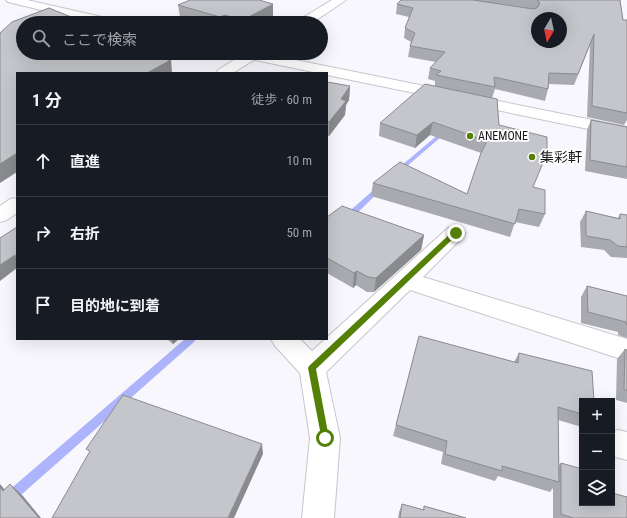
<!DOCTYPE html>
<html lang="ja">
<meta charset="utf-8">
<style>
:root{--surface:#171b24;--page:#242831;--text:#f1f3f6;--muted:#9ea1a6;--line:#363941}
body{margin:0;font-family:"Roboto Condensed","Noto Sans JP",sans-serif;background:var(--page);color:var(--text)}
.controls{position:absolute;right:12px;bottom:12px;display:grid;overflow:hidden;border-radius:0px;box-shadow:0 4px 16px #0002}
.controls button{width:36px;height:36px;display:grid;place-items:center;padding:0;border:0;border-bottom:1px solid var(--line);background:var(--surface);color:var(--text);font:20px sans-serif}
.compass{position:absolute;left:531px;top:12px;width:36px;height:36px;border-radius:50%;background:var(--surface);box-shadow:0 4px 16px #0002;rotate:189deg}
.stop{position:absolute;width:12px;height:12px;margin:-9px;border:3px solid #548007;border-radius:50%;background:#fff}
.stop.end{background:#548007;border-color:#fff;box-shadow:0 1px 4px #0008}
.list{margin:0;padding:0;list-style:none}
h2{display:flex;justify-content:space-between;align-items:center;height:52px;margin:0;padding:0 16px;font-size:17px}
h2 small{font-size:13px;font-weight:400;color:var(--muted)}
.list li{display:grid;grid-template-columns:26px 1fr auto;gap:12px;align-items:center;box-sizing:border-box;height:72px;padding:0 16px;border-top:1px solid var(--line)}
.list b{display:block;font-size:15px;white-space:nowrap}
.list em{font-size:13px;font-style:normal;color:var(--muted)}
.icon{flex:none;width:22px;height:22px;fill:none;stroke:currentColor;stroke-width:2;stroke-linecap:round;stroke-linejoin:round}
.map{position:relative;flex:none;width:627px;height:518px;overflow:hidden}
.search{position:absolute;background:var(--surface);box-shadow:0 4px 16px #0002;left:16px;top:16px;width:312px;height:44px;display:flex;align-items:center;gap:10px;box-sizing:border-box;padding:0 14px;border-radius:22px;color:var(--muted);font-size:15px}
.panel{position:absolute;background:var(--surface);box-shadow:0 4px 16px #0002;left:16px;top:72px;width:312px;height:268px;border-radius:0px}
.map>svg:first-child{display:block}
</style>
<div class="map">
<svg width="627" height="518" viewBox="0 0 627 518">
<rect width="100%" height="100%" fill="#f7f7fd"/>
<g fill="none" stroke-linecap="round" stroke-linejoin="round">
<path fill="#adb4fc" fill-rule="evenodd" d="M 446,128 L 449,130 L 448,131 L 399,173 L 395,173 L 395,171 Z
M 378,186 L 380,186 L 383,188 L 350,220 L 344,220 L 343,218 L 344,216 Z
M 185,339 L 196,339 L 194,342 L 4,510 L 0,512 L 0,498 Z"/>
<g stroke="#c6c6cc" stroke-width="2">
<path id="minor" d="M 6,0 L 27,0 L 115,20 L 117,23 L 95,23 L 8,2 Z
M 234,53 L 261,53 L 627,127 L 627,137 L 327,75 L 327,73 L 318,73 L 241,57 L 236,56 Z
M 455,226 L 462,228 L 465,233 L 462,238 L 423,277 L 627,339 L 627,361 L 410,290 L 326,372 L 340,438 L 334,518 L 302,518 L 310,438 L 300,373 L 275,346 L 271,339 L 300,339 L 312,351 L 448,228 Z
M 618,430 L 627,432 L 627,460 L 612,456 L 612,432 Z"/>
</g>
<g stroke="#c6c6cc" stroke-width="2">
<path id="major" d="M 332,0 L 346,0 L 312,23 L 297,23 L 299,20 Z
M 245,53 L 262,53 L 260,56 L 233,73 L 216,73 L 218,70 Z
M 17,198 L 17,213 L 7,220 L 0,222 L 0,206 L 10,199 Z"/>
</g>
<use href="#minor" fill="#fff" fill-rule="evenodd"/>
<use href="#major" fill="#fff" fill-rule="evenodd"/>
</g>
<path fill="#a9aaaf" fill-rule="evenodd" d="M 401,0 L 620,0 L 623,20 L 627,20 L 627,120 L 624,125 L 587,117 L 590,45 L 574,85 L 549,84 L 548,89 L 545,101 L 495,89 L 492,98 L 499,125 L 533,187 L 545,214 L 539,227 L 515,222 L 510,237 L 371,196 L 373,183 L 467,194 L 481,153 L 430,135 L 415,148 L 379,136 L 380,123 L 435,86 L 435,81 L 428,79 L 430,68 L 436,62 L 408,57 L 410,46 L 411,42 L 404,38 L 405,28 L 409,17 L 396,14 L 397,4 ZM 483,2 L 530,9 L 533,9 Z
M 178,5 L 273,16 L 261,23 L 199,23 L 180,17 Z
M 327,82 L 350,86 L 349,100 L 346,105 L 345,115 L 329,136 L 327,136 Z
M 591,120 L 627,127 L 627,179 L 585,171 L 587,130 Z
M 586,211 L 618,218 L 620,214 L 627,215 L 627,258 L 611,257 L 604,250 L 581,247 L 580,222 Z
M 327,217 L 424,235 L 421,250 L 374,292 L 367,292 L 356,285 L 353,288 L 327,273 Z
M 587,286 L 627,296 L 627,338 L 618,335 L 618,332 L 581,323 L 581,297 Z
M 419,336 L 514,362 L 519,353 L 582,401 L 582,427 L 558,420 L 559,465 L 561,463 L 582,503 L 627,518 L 553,518 L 553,488 L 550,492 L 498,476 L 495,481 L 441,464 L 443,452 L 393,436 Z
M 167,339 L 179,339 L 173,344 Z
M 625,349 L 627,350 L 627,403 L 616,400 L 617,359 Z
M 402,504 L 423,510 L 424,506 L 466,518 L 398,518 L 399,512 Z"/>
<path fill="#8a8b8e" d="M 273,4 L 273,16 L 261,23 L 243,23 L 243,20 Z
M 225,15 L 226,23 L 221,23 L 220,17 Z
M 169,53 L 170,53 L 171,58 L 172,73 L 147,73 Z
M 350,86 L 349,100 L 346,105 L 345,115 L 329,136 L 329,122 L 341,99 Z
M 433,122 L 430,135 L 415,148 L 417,135 Z
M 17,153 L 17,172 L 0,183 L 0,164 Z
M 424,235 L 421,250 L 374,292 L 376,278 Z
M 15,255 L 17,258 L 17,268 L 0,281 L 0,265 Z
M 357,271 L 356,285 L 353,288 L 354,273 Z
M 171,339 L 179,339 L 173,344 Z
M 262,444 L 263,454 L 234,518 L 228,518 Z
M 0,484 L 15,502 L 3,491 L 0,487 Z
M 10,484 L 23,496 L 41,518 L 39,518 Z"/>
<path fill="#c5c6cb" stroke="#8a8b8e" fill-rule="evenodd" d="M 190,0 L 259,0 L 273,4 L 243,20 L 225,15 L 220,17 L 178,5 Z
M 401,0 L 473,0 L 533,9 L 537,8 L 540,3 L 537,0 L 620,0 L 623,20 L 627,20 L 627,113 L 592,106 L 594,34 L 578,74 L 549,73 L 548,89 L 494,77 L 495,87 L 436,75 L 441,71 L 430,68 L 445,52 L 410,46 L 415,33 L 405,28 L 413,8 L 397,4 ZM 537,18 L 561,18 L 561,42 L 537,42 Z
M 49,8 L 86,23 L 23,23 L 23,53 L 169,53 L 169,61 L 147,73 L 17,73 L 17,153 L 0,164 L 0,33 L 12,22 Z
M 98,22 L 108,22 L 111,23 L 94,23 Z
M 327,82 L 350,86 L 341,99 L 346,101 L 329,122 L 327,121 Z
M 425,84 L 497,99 L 499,125 L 547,137 L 547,153 L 533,187 L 545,190 L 545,214 L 519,209 L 515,224 L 373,183 L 400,162 L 467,194 L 481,153 L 487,141 L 433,122 L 417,135 L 380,123 Z
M 591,120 L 627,127 L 627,167 L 590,160 Z
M 342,206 L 424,235 L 376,278 L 368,277 L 357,271 L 354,273 L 327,258 L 327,217 Z
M 586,211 L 620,219 L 620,214 L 627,215 L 627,247 L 618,246 L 610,240 L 586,236 Z
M 17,227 L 17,256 L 15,255 L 0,265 L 0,238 Z
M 587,286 L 627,296 L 627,325 L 626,324 L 626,322 L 588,312 Z
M 419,336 L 518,363 L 519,353 L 592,371 L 594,401 L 582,401 L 582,414 L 558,407 L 559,482 L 502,466 L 502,471 L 445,454 L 447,441 L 396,425 Z
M 625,349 L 627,350 L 627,390 L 624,390 Z
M 123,395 L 262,444 L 228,518 L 52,518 L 90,451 L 86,449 Z
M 561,463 L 582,469 L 582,503 L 612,503 L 612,493 L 627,497 L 627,518 L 573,518 L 561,514 Z
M 10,484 L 39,518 L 0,518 L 0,487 L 3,491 Z
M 402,504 L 424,510 L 424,506 L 466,518 L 400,518 Z"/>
<path fill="#548007" d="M 453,231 L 459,233 L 316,369 L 329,438 L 328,441 L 325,442 L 322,441 L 308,368 L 309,366 Z"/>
<g fill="#548007" stroke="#fff" stroke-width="1.5">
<circle cx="470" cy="136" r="4"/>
<circle cx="532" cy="157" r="4"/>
</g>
<g text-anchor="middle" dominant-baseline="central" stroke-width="3.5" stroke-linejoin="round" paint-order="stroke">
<g font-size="12" fill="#171719" stroke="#fff" text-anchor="start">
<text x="478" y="136">ANEMONE</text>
</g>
<g font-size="14" fill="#171719" stroke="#fff" text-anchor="start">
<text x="540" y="157">集彩軒</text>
</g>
</g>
</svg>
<div class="controls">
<button>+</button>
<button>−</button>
<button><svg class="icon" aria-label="layers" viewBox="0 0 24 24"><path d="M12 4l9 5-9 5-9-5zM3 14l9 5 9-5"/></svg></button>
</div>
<svg class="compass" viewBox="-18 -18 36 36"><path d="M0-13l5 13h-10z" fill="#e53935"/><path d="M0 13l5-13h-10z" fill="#9ea1a6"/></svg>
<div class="stop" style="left:325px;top:438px"></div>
<div class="stop end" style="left:456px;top:233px"></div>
<div class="search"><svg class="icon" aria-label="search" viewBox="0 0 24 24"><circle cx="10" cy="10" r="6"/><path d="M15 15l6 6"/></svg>ここで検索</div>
<section class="panel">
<h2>1 分<small>徒歩 · 60 m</small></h2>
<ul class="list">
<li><svg class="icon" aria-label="ahead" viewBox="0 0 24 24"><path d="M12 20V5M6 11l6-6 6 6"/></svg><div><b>直進</b></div><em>10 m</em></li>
<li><svg class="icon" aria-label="right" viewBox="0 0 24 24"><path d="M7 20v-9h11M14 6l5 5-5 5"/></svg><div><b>右折</b></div><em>50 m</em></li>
<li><svg class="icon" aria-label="arrive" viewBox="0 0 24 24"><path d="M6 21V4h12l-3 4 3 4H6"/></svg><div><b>目的地に到着</b></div></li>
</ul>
</section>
</div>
